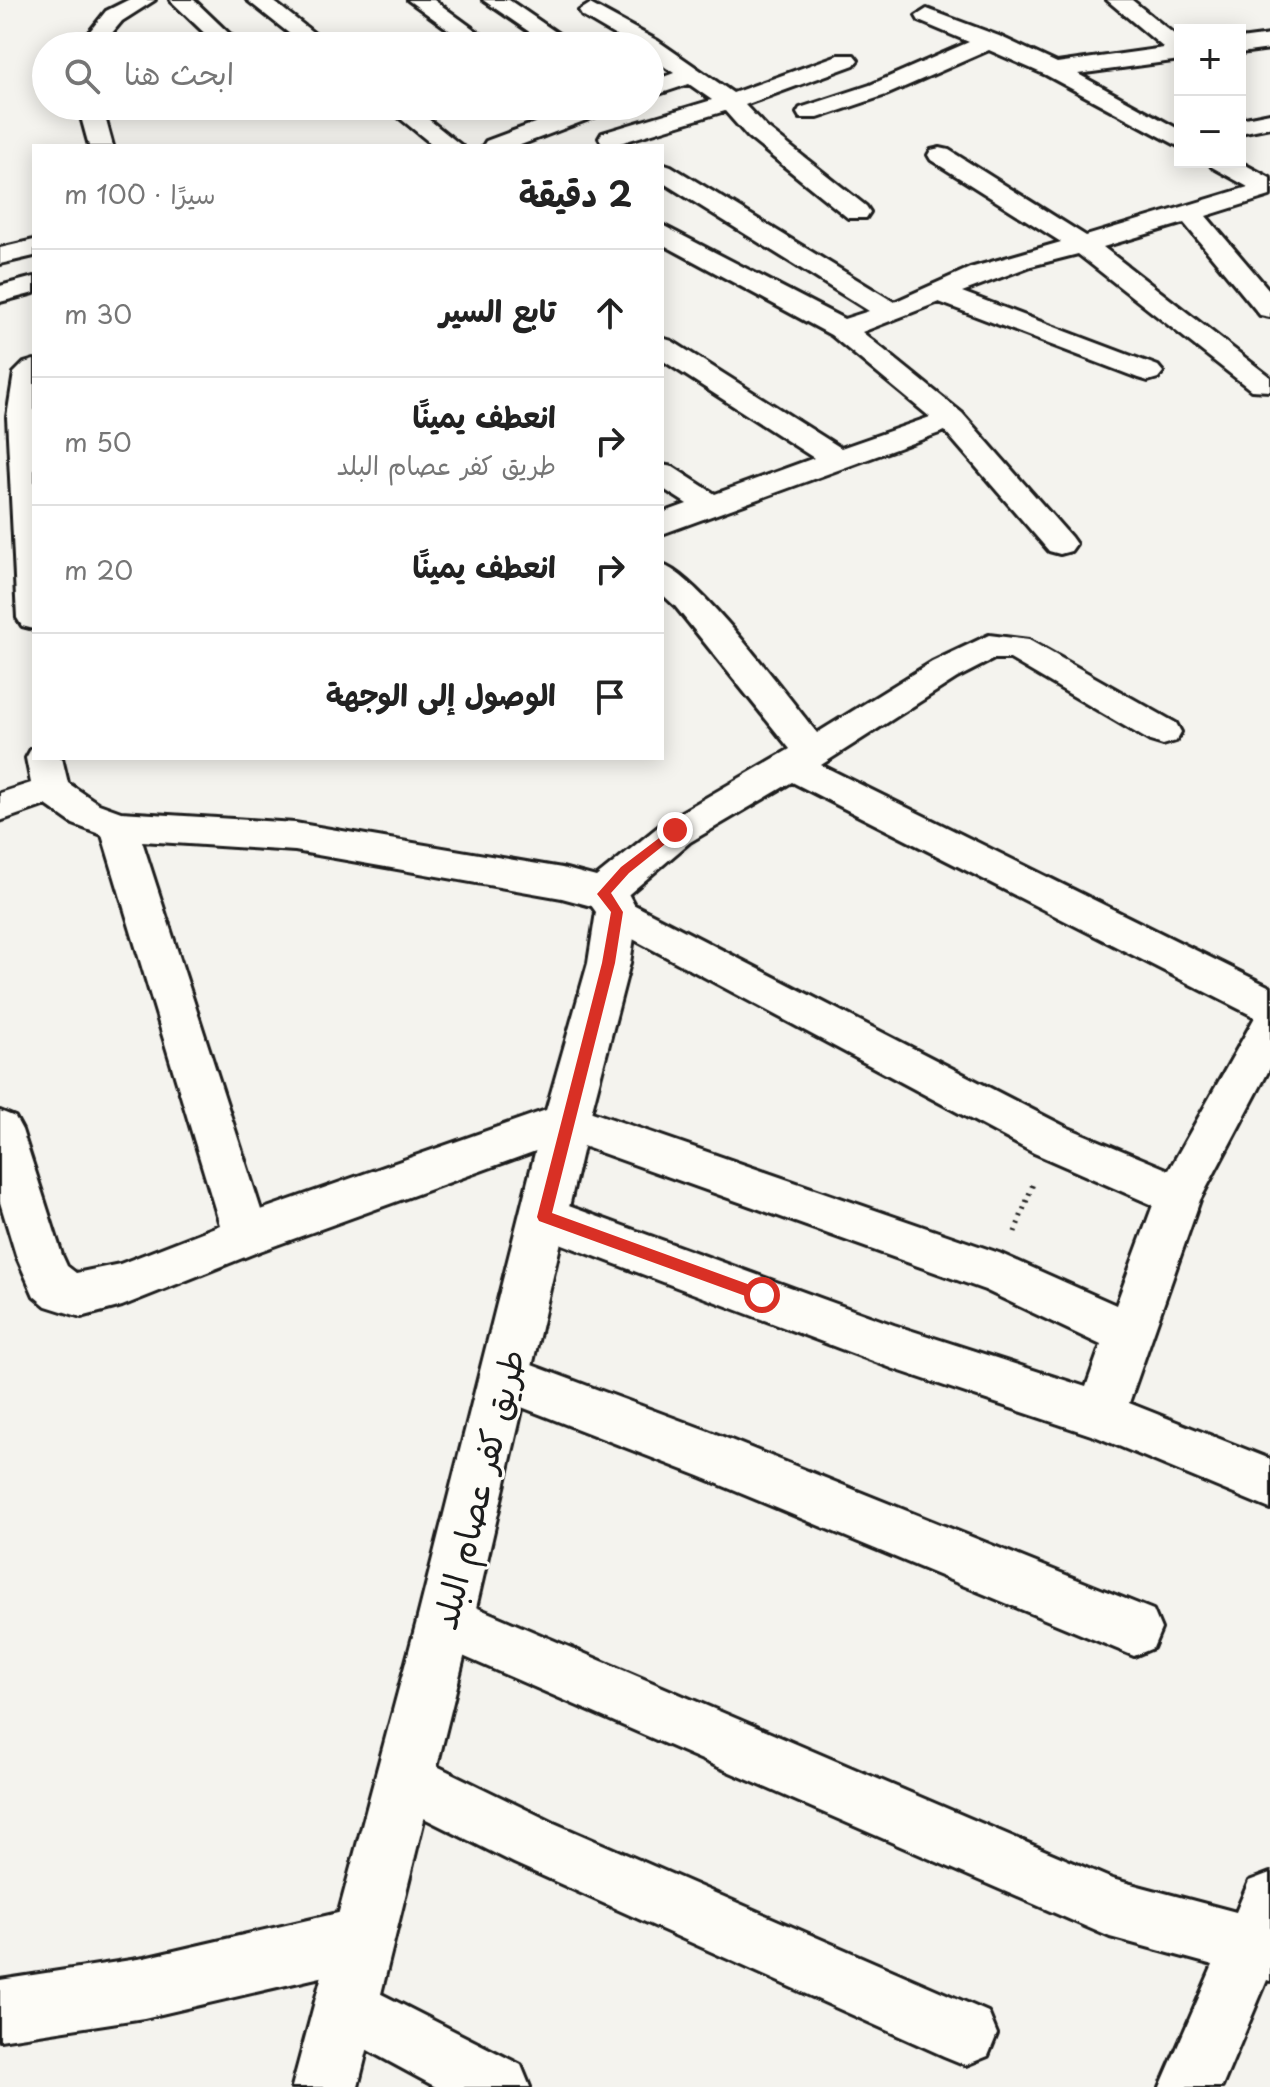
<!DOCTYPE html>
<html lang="ar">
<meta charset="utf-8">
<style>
:root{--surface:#fff;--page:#f2f2f2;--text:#222;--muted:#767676;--line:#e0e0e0}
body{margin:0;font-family:"Playpen Sans","Playpen Sans Arabic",sans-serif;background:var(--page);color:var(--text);direction:rtl}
.controls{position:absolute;right:24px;top:24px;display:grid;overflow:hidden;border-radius:0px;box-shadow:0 4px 20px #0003}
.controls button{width:72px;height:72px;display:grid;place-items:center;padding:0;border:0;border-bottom:2px solid var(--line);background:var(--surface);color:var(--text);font:40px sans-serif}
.stop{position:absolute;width:24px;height:24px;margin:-18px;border:6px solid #d93025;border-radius:50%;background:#fff}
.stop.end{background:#d93025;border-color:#fff;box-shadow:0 2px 8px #0008}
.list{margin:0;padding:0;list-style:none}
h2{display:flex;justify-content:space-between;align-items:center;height:104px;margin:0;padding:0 32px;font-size:34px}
h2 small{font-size:26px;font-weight:400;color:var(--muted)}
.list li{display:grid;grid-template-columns:52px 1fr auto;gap:24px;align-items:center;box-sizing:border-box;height:128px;padding:0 32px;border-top:2px solid var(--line)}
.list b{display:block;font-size:30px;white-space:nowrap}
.list p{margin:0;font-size:26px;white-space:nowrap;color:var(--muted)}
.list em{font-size:26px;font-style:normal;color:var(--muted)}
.icon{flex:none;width:44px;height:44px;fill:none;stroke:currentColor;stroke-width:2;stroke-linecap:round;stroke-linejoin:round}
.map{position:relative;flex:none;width:1270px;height:2087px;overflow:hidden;direction:ltr}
.search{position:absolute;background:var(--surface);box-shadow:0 4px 20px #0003;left:32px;top:32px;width:632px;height:88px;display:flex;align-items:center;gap:20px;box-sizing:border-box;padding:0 28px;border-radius:44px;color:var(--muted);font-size:30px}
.panel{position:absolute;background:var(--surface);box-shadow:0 4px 20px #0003;left:32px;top:144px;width:632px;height:616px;border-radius:0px;direction:rtl}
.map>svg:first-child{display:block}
</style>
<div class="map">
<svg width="1270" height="2087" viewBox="0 0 1270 2087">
<rect width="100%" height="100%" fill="#f4f3ee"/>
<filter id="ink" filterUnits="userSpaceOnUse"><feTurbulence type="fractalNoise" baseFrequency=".0125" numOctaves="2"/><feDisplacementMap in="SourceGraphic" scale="16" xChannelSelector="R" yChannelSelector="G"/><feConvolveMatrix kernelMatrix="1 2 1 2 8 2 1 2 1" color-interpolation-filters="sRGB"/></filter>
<g filter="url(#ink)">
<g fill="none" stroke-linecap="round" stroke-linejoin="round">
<g stroke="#1c1c1c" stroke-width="6">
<path id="street" d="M 128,0 L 155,0 L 122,21 L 101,46 L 78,46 L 106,11 Z
M 170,0 L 194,0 L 242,46 L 218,46 Z
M 247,0 L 272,0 L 330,46 L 305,46 Z
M 408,0 L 434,0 L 497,46 L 471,46 Z
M 483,0 L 509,0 L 576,46 L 550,46 Z
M 1107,0 L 1132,0 L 1180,39 L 1180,60 L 1078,74 L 1180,130 L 1180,147 L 1046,75 L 989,50 L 886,95 L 818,118 L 800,118 L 797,113 L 800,108 L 870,85 L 969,42 L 919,21 L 916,16 L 927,9 L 999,36 L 1057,63 L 1164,48 Z
M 590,4 L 658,41 L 733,93 L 838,55 L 854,55 L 858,60 L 854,65 L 745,105 L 766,127 L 866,206 L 870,212 L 866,218 L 848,218 L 748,137 L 725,111 L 620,143 L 602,143 L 599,138 L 602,133 L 712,100 L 689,84 L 650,97 L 650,82 L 674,73 L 650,57 L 650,46 L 633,46 L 582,16 L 579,11 Z
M 1270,35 L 1270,49 L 1240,53 L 1240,39 Z
M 78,106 L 102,106 L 113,146 L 89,146 Z
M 385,106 L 412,106 L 462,146 L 434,146 Z
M 580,106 L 614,106 L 610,111 L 518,146 L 483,146 L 486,141 Z
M 1270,113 L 1270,127 L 1240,133 L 1240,119 Z
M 940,148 L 949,150 L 1086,236 L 1248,187 L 1212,167 L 1209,162 L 1240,162 L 1270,178 L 1270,196 L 1206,216 L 1270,291 L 1270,317 L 1260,315 L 1184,223 L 1103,247 L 1270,377 L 1270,391 L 1251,390 L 1078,254 L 1031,266 L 962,292 L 1158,366 L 1163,372 L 1158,378 L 1148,381 L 1138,378 L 939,302 L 862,332 L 962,413 L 1071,537 L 1076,544 L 1071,551 L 1060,554 L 1049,551 L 945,431 L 662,534 L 662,513 L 687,504 L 662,488 L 662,465 L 673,467 L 715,494 L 814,458 L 662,360 L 662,338 L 672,341 L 841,448 L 930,417 L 831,335 L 662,244 L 662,225 L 844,319 L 869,311 L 662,182 L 662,163 L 671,166 L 894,302 L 970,268 L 1061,242 L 931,160 L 928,155 L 931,150 Z
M 34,240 L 34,256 L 0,264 L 0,248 Z
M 34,277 L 34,293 L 0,302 L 0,286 Z
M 34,360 L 34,629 L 22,626 L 17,618 L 7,417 L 14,373 L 24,363 Z
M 662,565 C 698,575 789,699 817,733 L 932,662 L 989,635 L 1029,640 L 1176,723 L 1181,732 L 1176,741 L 1163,745 L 1150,741 L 1010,659 L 994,659 L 957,678 L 821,765 L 1270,987 L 1270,1068 L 1200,1200 L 1129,1403 L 1270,1459 L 1270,1509 L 1097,1437 L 894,1369 L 528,1231 L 521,1217 L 528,1203 L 544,1197 L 894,1325 L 1086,1387 L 1101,1345 L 985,1290 L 566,1140 L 260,1251 L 122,1306 L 81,1317 L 46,1306 L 34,1296 L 16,1255 L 0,1202 L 0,1111 L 15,1117 L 22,1130 L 62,1255 L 67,1266 L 76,1273 L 120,1264 L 220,1225 L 102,835 L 73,824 L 46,805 L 0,821 L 0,793 L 31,783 L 26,758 L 31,749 L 34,748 L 34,758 L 62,758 L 68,783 L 99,804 L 121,812 L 295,823 L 562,868 L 596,877 L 664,822 L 790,749 L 675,606 L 662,594 ZM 792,782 L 1255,1017 L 1169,1170 L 1066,1127 L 623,899 L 690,842 ZM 142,841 L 295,851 L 562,898 L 599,908 L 597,912 L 603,923 L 1034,1153 L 1153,1205 L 1116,1305 L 999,1253 L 566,1103 L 261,1210 Z
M 505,1355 L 706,1430 L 1153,1610 L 1161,1629 L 1153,1648 L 1134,1656 L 699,1476 L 488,1394 L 481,1378 L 488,1362 Z
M 445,1594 L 1112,1879 L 1236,1912 L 1249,1881 L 1270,1873 L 1270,1981 L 1267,1980 L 1222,2087 L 1160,2087 L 1213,1965 L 1110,1937 L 426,1640 L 418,1621 L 426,1602 Z
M 404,1750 L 554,1823 L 988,2012 L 997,2034 L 988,2056 L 966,2065 L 944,2056 L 514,1863 L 384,1798 L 376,1778 L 384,1758 Z
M 364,1907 L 385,1916 L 394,1937 L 385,1958 L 364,1967 L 144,2018 L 0,2040 L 0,1980 L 144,1958 Z
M 346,1976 L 521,2065 L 530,2087 L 436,2087 L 325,2027 L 316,2006 L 325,1985 Z"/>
</g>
<g stroke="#1c1c1c" stroke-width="6">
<path id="secondary" d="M 603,878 L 625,888 L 638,912 L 630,963 L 589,1121 L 473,1621 L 358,2087 L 292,2087 L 417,1621 L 543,1121 L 588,963 L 596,912 L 583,894 L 589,883 Z"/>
</g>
<path stroke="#1c1c1c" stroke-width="5" stroke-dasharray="2 6" stroke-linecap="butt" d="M 1015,1232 L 1034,1181"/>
<use href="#street" fill="#fdfcf7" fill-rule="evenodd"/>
<use href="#secondary" fill="#fdfcf7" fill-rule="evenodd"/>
</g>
</g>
<path fill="#d93025" d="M 675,826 L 681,830 L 679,833 L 629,873 L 611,893 L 623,912 L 615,963 L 552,1213 L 767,1291 L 767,1300 L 762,1302 L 539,1221 L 537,1217 L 602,963 L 611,912 L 597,894 L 621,867 Z"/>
<g text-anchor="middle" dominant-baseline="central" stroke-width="6" stroke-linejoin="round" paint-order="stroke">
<g font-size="34" fill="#1c1c1c" stroke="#fdfcf7">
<text transform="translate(477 1489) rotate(-76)">طريق كفر عصام البلد</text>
</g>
</g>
</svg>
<div class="controls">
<button>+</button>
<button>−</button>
</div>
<div class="stop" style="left:762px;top:1295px"></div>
<div class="stop end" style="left:675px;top:830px"></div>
<div class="search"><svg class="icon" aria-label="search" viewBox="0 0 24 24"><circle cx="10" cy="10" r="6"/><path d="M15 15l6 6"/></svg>ابحث هنا</div>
<section class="panel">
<h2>2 دقيقة<small>سيرًا · 100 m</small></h2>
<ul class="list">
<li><svg class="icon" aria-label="ahead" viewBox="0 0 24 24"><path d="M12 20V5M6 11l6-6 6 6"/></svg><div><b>تابع السير</b></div><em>30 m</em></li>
<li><svg class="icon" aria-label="right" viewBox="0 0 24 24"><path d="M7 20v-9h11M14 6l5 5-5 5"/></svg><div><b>انعطف يمينًا</b><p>طريق كفر عصام البلد</p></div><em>50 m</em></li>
<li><svg class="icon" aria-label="right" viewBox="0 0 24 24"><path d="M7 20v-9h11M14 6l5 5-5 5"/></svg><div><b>انعطف يمينًا</b></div><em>20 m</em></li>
<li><svg class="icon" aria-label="arrive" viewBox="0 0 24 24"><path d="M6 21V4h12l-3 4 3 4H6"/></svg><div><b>الوصول إلى الوجهة</b></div></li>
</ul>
</section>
</div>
